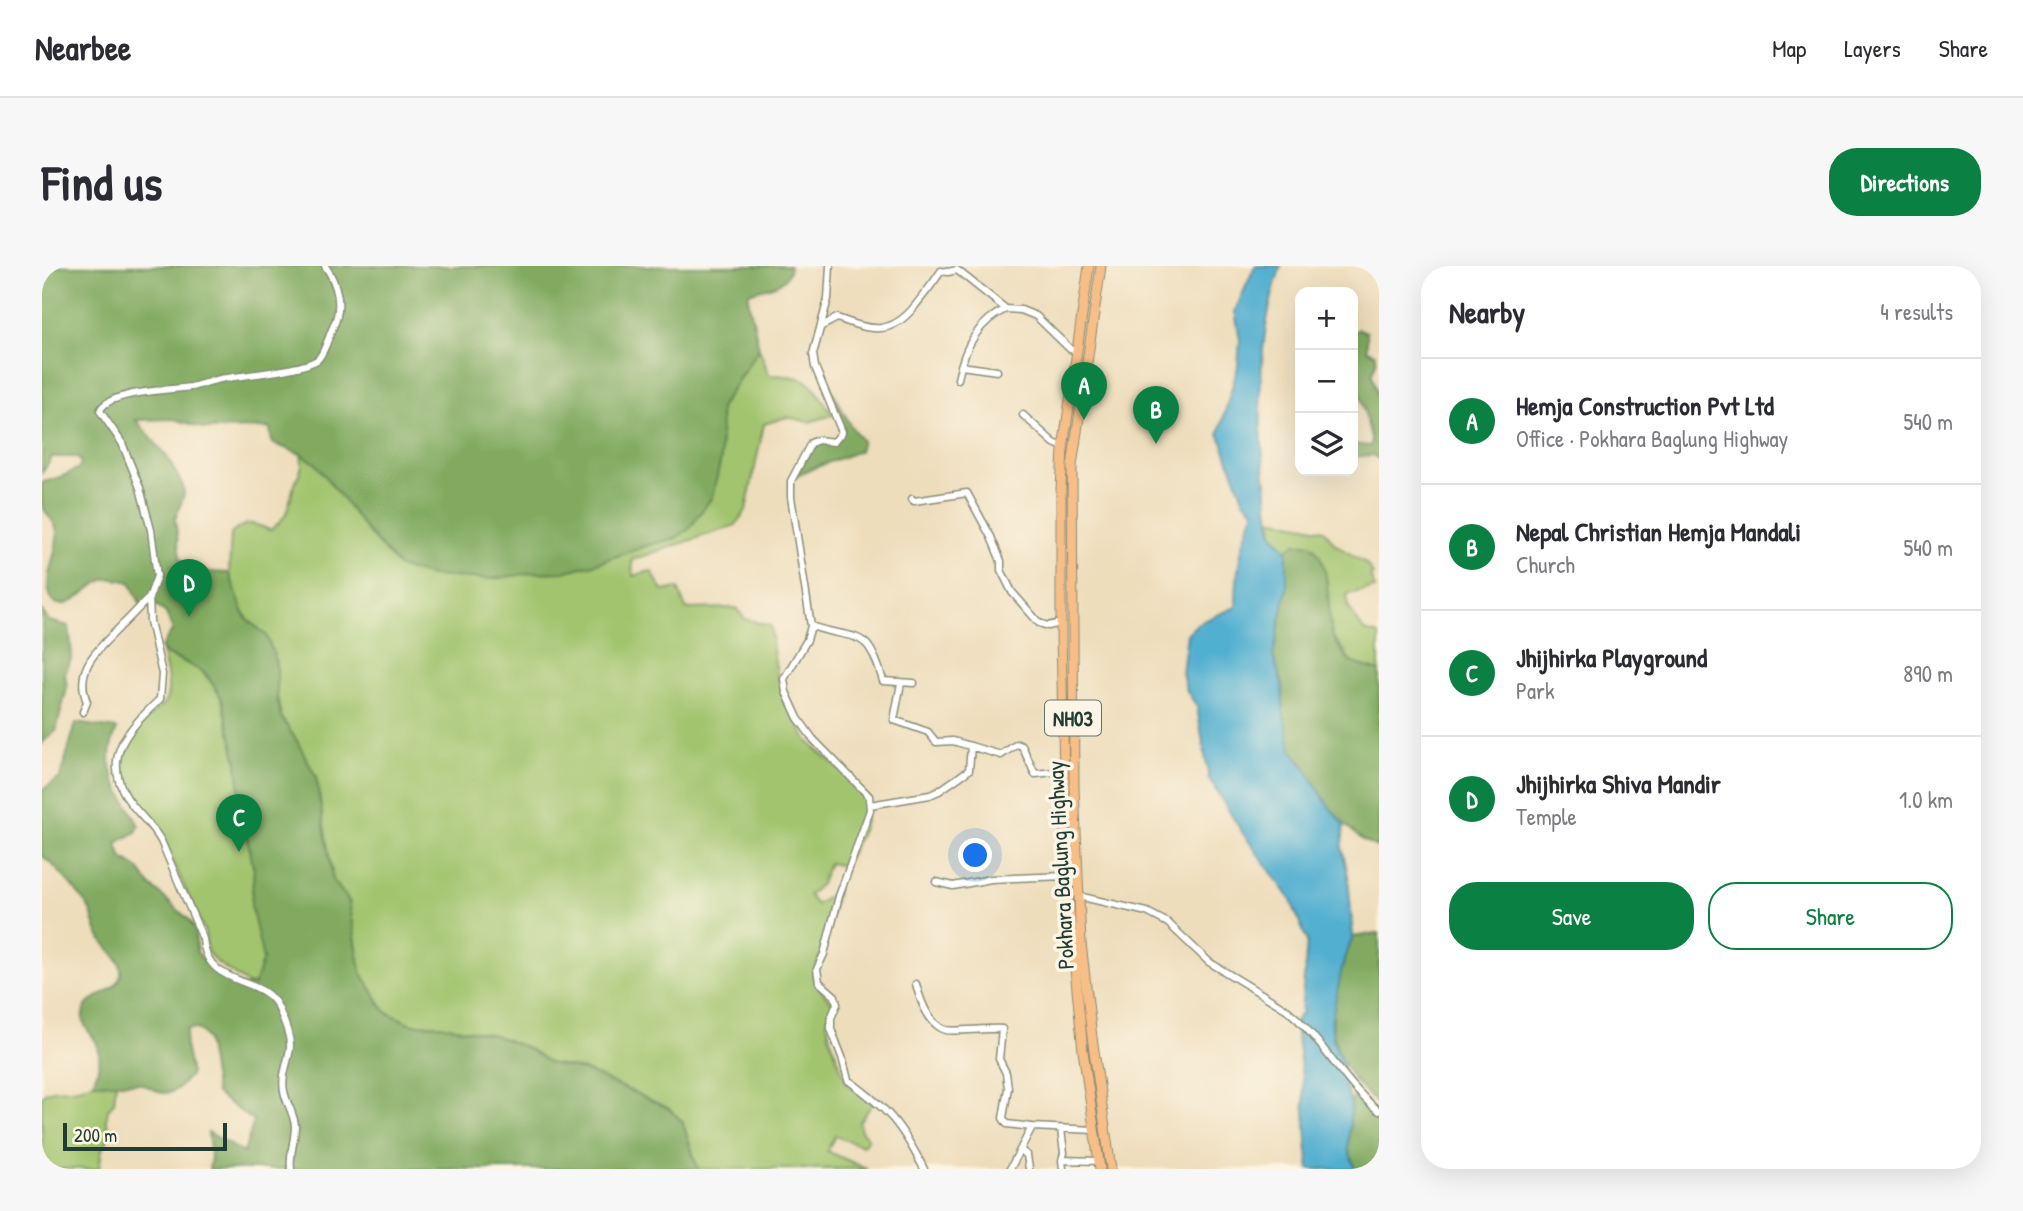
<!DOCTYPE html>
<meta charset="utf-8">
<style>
:root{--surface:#fff;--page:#f7f7f7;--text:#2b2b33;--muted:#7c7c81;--line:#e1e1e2;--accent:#0b8043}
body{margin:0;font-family:"Patrick Hand",sans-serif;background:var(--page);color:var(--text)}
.controls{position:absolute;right:21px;top:21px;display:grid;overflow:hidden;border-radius:14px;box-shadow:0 7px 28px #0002}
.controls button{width:63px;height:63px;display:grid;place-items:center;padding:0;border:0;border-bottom:2px solid var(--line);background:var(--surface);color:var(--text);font:35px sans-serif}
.scale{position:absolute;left:21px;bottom:18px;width:164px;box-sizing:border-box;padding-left:7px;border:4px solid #1f3d34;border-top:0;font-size:19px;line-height:24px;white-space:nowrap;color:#1f3d34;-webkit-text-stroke:5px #fcf5e5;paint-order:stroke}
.you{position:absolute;left:934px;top:590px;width:24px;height:24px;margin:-18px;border:5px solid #fff;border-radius:50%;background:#1a73e8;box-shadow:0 0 0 10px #1a73e833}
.badge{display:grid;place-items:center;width:46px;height:46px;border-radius:50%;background:var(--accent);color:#fff;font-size:23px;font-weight:700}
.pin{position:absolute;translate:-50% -58px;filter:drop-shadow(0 2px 4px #0008)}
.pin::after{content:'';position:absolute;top:37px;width:24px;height:21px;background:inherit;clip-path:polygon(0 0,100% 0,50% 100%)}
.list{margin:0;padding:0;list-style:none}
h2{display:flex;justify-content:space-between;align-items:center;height:91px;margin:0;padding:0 28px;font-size:30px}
h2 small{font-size:23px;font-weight:400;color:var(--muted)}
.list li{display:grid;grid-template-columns:46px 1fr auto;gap:21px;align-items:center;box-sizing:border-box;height:126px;padding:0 28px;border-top:2px solid var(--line)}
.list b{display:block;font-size:26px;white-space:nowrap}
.list p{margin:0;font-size:23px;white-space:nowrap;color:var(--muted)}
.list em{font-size:23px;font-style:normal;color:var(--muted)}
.actions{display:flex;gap:14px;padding:21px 28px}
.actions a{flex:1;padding:16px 0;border:2px solid var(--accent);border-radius:28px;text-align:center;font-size:24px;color:var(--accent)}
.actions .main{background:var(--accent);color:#fff}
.icon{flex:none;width:38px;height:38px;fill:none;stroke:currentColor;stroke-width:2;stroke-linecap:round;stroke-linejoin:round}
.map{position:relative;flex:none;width:1337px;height:903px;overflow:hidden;border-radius:28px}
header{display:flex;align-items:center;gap:42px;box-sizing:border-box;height:98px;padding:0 35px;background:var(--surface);border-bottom:2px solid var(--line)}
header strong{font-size:33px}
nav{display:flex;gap:38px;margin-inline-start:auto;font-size:24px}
.intro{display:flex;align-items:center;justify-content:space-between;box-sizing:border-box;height:168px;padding:0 42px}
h1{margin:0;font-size:49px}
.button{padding:18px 32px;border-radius:28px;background:var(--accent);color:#fff;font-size:24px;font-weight:700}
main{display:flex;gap:42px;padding:0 42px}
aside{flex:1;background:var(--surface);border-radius:28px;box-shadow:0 7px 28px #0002}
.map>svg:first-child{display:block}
</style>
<header>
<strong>Nearbee</strong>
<nav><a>Map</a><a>Layers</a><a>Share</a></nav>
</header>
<div class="intro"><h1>Find us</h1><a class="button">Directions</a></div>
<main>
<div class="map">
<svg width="1337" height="903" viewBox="0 0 1337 903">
<rect width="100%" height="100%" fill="#fcf5e5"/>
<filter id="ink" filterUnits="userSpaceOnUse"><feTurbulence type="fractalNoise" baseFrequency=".0143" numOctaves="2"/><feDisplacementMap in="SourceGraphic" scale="14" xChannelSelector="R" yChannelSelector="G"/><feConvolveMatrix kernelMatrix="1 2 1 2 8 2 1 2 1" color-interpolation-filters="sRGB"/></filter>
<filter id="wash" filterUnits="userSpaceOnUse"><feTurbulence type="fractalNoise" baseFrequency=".00686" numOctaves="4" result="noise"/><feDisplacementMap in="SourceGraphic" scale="28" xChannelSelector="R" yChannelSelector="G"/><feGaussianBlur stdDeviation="1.57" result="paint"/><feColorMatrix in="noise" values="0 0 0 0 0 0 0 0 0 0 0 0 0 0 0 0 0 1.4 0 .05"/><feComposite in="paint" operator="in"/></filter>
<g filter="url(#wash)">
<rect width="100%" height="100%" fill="#edb"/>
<path fill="#a2c46e" stroke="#608051" stroke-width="2" d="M 717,82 L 727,109 C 772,111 766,113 791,149 L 767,156 L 745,151 L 722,158 L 704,244 L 694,259 L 590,294 L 591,310 L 609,305 L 621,325 L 636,322 L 644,343 L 694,342 L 703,353 L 729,360 C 731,396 736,421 753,453 C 758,460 761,469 767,476 C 783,493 821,516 824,539 C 827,559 810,583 802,600 L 787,597 L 779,618 L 767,629 L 774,639 L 795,625 L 782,678 L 771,709 L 775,719 L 791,737 L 785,756 L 788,772 L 805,818 L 832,836 L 817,856 L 819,865 L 826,872 L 821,880 L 793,870 L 785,885 L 825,903 L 656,903 L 640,855 L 626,842 L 542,804 L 508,797 L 485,782 L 452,769 L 397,759 L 369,758 L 344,746 L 338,738 L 319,706 L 307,635 L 291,614 L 274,511 L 255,475 L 239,451 L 234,423 L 235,404 L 195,334 L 187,307 L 189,268 C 206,254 208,256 228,264 C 249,249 245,241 252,220 C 257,205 262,206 259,188 L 273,196 L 326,266 L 357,301 L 520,306 L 555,297 L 603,280 L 634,272 L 679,193 L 678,142 Z
M 1229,253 L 1282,264 L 1293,278 L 1324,298 L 1331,308 L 1328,310 L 1333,322 L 1305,328 L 1306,341 L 1322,365 L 1337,369 L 1337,405 L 1308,396 L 1302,384 L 1290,370 L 1286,341 L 1272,281 C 1264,276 1252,277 1245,284 L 1232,269 Z
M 119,382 C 126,391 132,392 142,396 C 162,403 176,421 182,440 L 195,496 L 200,549 L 212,603 L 221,694 L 212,719 L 207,719 L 173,695 L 165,685 L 163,667 L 120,571 C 110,551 90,534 83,512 C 73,482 91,465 111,447 C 115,444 121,440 123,436 C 131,422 122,396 119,382 Z
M 51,817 L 74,817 L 72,836 L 66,844 L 64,854 L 68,865 L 67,872 L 60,883 L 57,903 L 0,903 L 0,829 C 9,822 17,824 28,823 C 36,823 44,819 51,817 Z"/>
<path fill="#81aa61" stroke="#50744a" stroke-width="2" d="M 0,0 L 748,0 C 746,21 724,21 707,27 L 706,32 L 717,82 L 678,142 L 679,193 L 670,231 L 647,263 L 634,272 L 603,280 L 555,297 L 521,306 L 490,307 L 450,313 L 389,310 L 357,301 L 326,266 L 273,197 L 259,188 L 230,177 L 228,162 L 163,163 L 132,153 L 94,154 L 125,191 L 141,220 L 142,229 L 133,253 L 138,292 L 150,305 L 187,307 L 203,351 L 224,369 L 231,386 L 235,403 L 235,433 L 239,451 L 255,475 L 274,511 L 291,614 L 307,635 L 319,706 L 338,738 L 344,746 L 369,758 L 397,759 L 452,769 L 485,782 L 507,797 L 542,804 L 626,842 L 640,855 L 656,903 L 167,903 L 169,891 L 166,866 L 202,887 L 212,855 L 174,828 L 165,774 C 160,764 156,762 145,763 L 143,780 L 149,808 L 137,822 L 129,826 L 120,827 L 98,817 L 51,817 C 56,804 61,789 54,776 C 50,767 42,763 41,753 C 38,728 77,730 79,707 C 81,693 64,682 58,671 C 53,663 52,654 49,646 C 43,634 10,595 0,590 L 0,524 L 18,512 L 34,457 L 75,463 C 56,504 80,524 97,560 L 94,566 L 75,577 L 79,591 L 97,603 L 108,619 L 147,654 L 153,664 L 155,686 L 165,699 L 189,715 L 200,720 L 212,719 L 221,693 L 209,639 L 212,604 L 200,549 L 195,496 L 182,440 L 179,431 L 164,408 L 141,395 L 125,389 L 119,382 L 131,363 L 124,347 L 114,339 L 101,343 L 88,316 C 79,314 70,311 61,314 C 49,318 18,356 8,329 C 1,308 17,287 15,266 C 14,254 2,248 0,238 C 0,231 0,223 0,216 C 12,215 26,208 37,202 L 39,196 L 35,191 L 10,191 L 0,207 Z
M 1317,63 L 1325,66 L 1325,84 L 1333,87 C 1337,97 1332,99 1330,108 L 1337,134 L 1337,193 L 1330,189 L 1311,191 L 1311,178 L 1328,180 L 1330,176 L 1311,100 L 1311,66 Z
M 789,122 L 808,159 L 820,175 L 817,185 L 764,205 L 754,211 C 763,194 767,174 789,178 L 801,168 L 802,162 Z
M 1252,278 L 1268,278 C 1291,295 1284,343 1290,368 C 1291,374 1304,390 1308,396 L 1337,405 L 1337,582 L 1322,575 L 1302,558 L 1287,541 L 1265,504 L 1250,485 L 1241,445 L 1240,419 L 1231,390 L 1245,321 L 1245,284 Z
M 0,345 L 7,355 L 27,360 L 30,390 L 23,408 L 25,422 L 14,465 L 2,475 L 0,479 Z
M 1337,667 L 1337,839 C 1275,789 1285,739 1311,671 Z
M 1312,831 L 1337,850 L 1337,903 L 1313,903 L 1306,882 L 1309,837 Z"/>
<path fill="#51afd0" stroke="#387682" stroke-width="2" d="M 1213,0 L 1239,0 C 1215,69 1215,147 1224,219 C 1226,234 1226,253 1231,267 C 1234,273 1241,279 1245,284 L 1245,321 L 1231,390 L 1240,419 L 1241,445 L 1247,473 L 1250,485 L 1265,504 L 1287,541 L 1302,558 L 1300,582 L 1306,609 L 1311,671 L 1301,697 L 1289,756 L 1291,774 L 1300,798 L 1300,809 L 1309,837 L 1306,882 L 1313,903 L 1267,903 L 1261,817 L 1253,755 L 1259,748 L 1265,675 L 1248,632 L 1200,566 L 1167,513 L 1155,441 L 1144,423 L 1140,407 L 1145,368 L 1156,357 L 1194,341 C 1194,305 1198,279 1213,245 L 1202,235 L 1177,167 L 1196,100 L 1198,74 L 1193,45 Z"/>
</g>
<g filter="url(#ink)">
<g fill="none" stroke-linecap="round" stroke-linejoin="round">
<g stroke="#868d78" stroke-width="9">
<path id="minor" d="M 788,0 L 786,33 L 771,88 L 773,101 L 800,166 L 792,176 L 776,174 L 769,177 L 749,215 L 749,231 L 769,360 L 765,374 L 742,413 L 744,426 L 756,452 L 771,473 L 827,530 L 828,544 L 797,630 L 782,688 L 775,703 L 777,716 L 793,730 L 795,738 L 789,752 L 789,763 L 800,791 L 806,814 C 847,844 859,858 882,903
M 780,60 L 795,52 C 828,64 848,71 873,40 C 882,28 891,18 899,5 L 906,6 L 915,4 L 964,43 L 979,44 L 994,50 L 1028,83 L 1034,85
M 919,100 L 955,105
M 916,113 C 922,82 935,56 964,43
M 981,149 L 1012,177 L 1021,181
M 870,233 L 872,235 L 925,227 L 949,271 L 959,295 L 959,304 L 970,326 L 997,357 L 1006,360 L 1019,357
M 769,360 C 816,376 825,359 841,415 L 872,417
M 859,417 L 852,454 L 886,466 L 894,476 L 911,475 L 959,489 L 975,478 L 980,480 L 993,508 L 1021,505
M 41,446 L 45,436 C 31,401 58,382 79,360 C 89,351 97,341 107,332
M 828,539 L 888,529 L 897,525 L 927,504 L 929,480
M 894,616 L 911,620 L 949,613 L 1024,610
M 1036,630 L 1105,646 L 1126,657 L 1167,696 L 1244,743 C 1280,772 1300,816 1337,845
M 874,718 C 878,733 886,759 904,764 C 911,766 947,762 960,763 L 957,793 L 964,807 L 966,822 L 961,852 L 965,858 L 990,861
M 1019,863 L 1022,887 L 1020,894
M 249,903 C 247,888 253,875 253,860 C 252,847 244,837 242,825 C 239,810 246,797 248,782 C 249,771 241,752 236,741 C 220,708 165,723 161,673 L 119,575 C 110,559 95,547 85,532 C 58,489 89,461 118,433 L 120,408 L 108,355 L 107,332 L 115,310 L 109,264 L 98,222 L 80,177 L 58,145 C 64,125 130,124 149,121 C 161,118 173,113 185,112 C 206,109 259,104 275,94 C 282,89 287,69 291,61 C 301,41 296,18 283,0
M 968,903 L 978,884
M 987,903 L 985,889 L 978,884 L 990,861 L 1053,864
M 1021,903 L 1020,894 L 1057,895"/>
</g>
<g stroke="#868d78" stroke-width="11">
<path id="highway" d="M 1047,0 L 1021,183 L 1019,223 L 1019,367 L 1024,610 L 1041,785 L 1058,903
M 1059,0 L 1030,200 L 1032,521 L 1039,677 L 1050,771 L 1069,903"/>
</g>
<use href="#minor" stroke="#fff" stroke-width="6"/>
<use href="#highway" stroke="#f7be87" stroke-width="9"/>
</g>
</g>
<g text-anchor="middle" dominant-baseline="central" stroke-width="7" stroke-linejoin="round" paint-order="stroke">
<rect fill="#fcf5e5" stroke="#617469" stroke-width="2" x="1003" y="434.5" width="56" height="35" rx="5"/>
<g font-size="21" font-weight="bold" fill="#1f3d34">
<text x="1031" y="452">NH03</text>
</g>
<g font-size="23" fill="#1f3d34" stroke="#fcf5e5">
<text transform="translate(1018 599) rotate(-93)">Pokhara Baglung Highway</text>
</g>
</g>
</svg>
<div class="controls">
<button>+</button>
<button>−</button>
<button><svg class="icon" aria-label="layers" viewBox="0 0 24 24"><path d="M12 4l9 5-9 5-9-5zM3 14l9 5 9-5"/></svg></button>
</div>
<div class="scale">200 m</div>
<div class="you"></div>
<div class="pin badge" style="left:1042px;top:154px">A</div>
<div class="pin badge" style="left:1114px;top:178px">B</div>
<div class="pin badge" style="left:197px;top:586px">C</div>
<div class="pin badge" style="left:147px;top:351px">D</div>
</div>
<aside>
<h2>Nearby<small>4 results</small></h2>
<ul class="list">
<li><span class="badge">A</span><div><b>Hemja Construction Pvt Ltd</b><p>Office · Pokhara Baglung Highway</p></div><em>540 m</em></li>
<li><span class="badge">B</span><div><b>Nepal Christian Hemja Mandali</b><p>Church</p></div><em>540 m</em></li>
<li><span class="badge">C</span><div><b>Jhijhirka Playground</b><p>Park</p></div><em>890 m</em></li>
<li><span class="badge">D</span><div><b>Jhijhirka Shiva Mandir</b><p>Temple</p></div><em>1.0 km</em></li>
</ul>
<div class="actions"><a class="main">Save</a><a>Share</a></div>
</aside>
</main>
